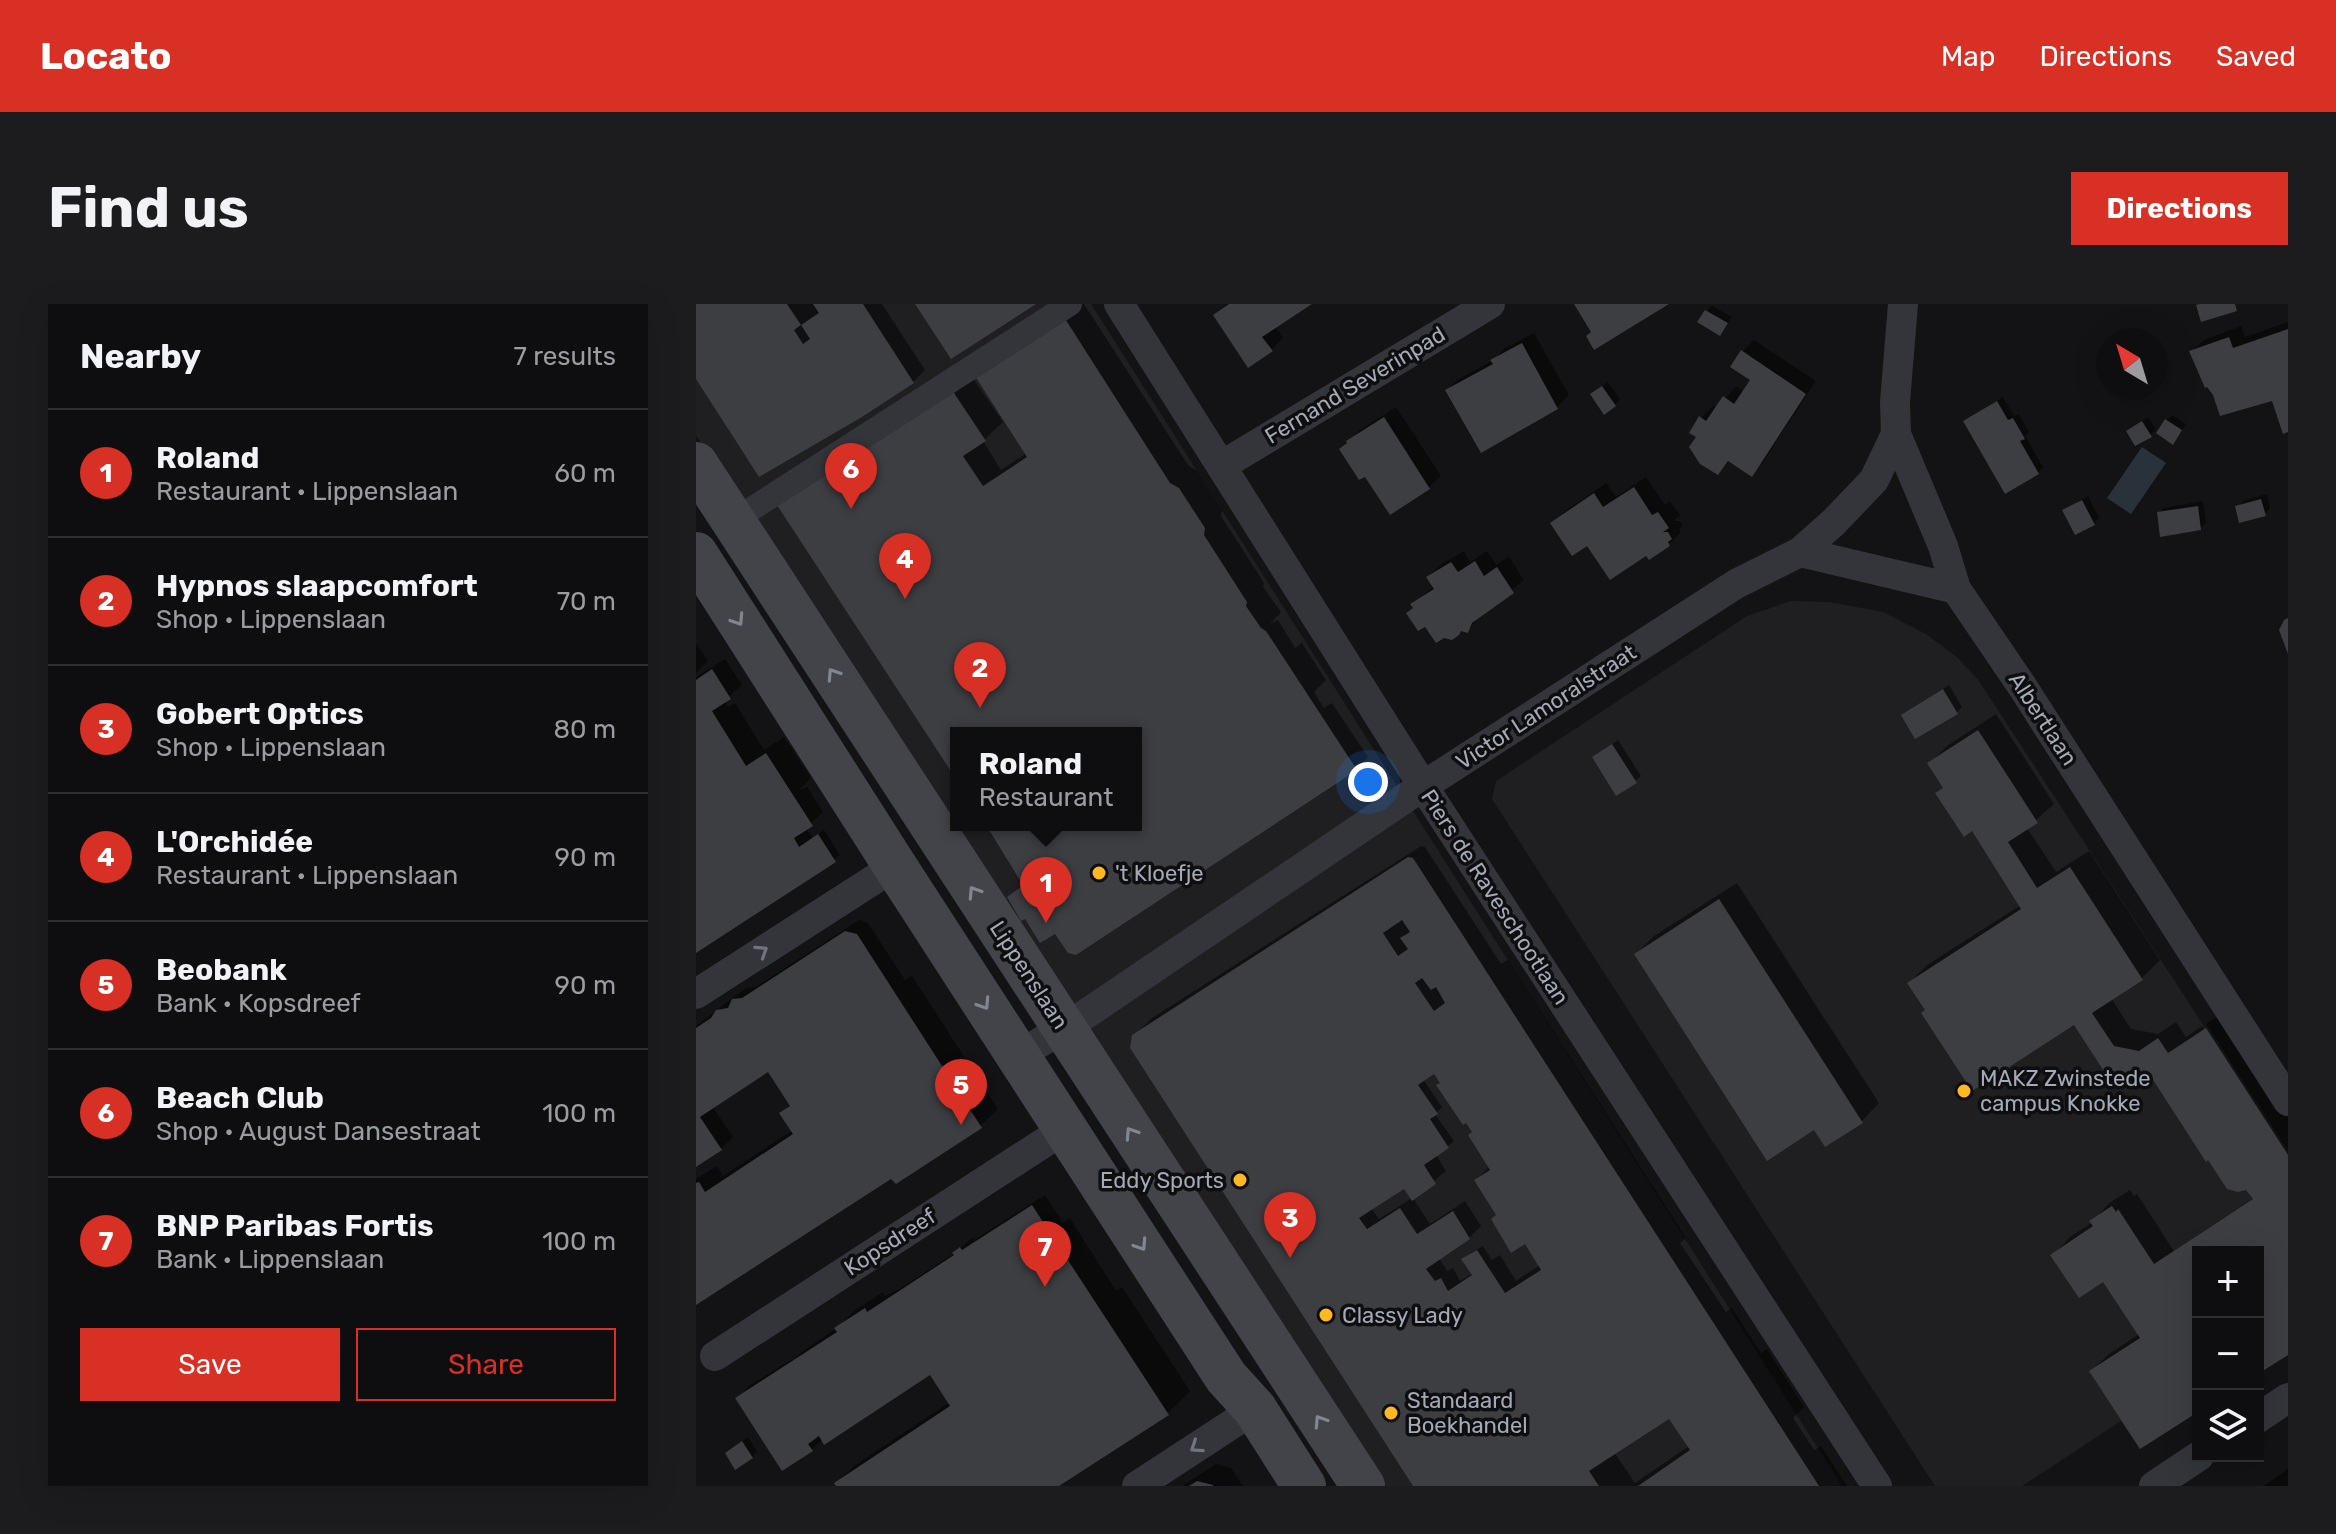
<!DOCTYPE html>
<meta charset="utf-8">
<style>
:root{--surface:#0e0e10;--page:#1c1c1e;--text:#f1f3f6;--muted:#9b9c9f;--line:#2e2e30;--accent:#d93025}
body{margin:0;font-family:Rubik,sans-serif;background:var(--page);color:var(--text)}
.controls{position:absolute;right:24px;bottom:24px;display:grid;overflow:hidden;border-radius:0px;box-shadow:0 8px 32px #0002}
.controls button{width:72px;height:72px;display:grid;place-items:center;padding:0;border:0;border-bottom:2px solid var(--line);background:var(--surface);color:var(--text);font:40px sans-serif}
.compass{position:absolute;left:1400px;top:24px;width:72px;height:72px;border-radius:50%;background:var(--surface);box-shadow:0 8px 32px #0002;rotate:322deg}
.you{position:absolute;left:672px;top:478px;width:28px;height:28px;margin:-20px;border:6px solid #fff;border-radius:50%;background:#1a73e8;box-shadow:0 0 0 12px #1a73e833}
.badge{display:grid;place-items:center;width:52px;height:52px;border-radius:50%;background:var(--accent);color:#fff;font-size:26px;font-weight:700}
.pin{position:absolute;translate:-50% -66px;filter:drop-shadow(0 2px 4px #0008)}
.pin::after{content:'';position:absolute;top:42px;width:28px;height:24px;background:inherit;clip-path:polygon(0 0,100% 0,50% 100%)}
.popup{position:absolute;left:254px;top:423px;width:192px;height:104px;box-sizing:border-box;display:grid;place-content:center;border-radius:0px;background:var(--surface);filter:drop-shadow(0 2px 6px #0005);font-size:26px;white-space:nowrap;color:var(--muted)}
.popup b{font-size:30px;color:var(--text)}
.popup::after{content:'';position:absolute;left:50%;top:100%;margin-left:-16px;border:16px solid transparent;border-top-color:var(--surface)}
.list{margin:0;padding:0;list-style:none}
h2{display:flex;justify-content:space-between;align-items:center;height:104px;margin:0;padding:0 32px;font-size:34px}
h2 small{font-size:26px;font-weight:400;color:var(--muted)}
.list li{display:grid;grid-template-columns:52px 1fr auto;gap:24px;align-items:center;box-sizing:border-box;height:128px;padding:0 32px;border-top:2px solid var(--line)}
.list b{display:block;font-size:30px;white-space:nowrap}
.list p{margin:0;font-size:26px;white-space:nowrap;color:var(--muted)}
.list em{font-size:26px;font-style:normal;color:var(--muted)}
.actions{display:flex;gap:16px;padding:24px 32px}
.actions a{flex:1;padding:18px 0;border:2px solid var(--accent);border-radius:0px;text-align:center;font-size:28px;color:var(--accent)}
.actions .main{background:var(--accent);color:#fff}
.icon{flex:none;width:44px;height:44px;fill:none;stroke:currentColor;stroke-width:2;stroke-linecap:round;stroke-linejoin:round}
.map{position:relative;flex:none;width:1592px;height:1182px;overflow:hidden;border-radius:0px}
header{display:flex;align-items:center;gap:48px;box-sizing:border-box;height:112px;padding:0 40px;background:var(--accent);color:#fff}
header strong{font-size:38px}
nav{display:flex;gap:44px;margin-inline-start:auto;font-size:28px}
.intro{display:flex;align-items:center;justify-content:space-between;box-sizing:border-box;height:192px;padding:0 48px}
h1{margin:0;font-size:56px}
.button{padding:20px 36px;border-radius:0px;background:var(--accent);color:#fff;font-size:28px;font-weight:700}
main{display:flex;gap:48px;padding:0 48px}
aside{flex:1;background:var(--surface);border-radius:0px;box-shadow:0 8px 32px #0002}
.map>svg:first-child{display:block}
</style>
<header>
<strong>Locato</strong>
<nav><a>Map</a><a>Directions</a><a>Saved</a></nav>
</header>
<div class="intro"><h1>Find us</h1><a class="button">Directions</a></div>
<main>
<aside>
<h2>Nearby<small>7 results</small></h2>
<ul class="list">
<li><span class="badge">1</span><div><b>Roland</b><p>Restaurant · Lippenslaan</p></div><em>60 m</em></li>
<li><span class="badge">2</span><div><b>Hypnos slaapcomfort</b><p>Shop · Lippenslaan</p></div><em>70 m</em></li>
<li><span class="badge">3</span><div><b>Gobert Optics</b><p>Shop · Lippenslaan</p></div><em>80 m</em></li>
<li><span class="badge">4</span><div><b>L'Orchidée</b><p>Restaurant · Lippenslaan</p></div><em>90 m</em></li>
<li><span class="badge">5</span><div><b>Beobank</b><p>Bank · Kopsdreef</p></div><em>90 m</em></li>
<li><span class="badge">6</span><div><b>Beach Club</b><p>Shop · August Dansestraat</p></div><em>100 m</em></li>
<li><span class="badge">7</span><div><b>BNP Paribas Fortis</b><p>Bank · Lippenslaan</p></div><em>100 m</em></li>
</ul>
<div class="actions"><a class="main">Save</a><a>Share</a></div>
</aside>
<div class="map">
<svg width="1592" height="1182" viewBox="0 0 1592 1182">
<rect width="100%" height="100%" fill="#131315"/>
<path fill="#1f1f22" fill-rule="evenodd" d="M 0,0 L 395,0 L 1146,1182 L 676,1182 L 0,131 ZM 260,429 L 440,429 L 440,521 L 260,521 Z
M 1095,297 L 1133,298 L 1187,308 L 1230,330 L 1262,354 L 1283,377 L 1592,851 L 1592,1051 L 1562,948 L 1502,948 L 1502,1108 L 1444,1145 L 1425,1117 L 1326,1182 L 1239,1182 L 796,495 L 800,477 L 1051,312 Z"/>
<path fill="#29323a" d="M 1446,143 L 1470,159 L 1435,210 L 1411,194 Z"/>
<path fill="#0007" fill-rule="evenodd" d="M 0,0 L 186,0 L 229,66 L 217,78 L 0,71 Z
M 375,0 L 388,0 L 492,161 L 501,167 L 526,206 L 525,212 L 568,279 L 567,283 L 585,308 L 574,320 L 582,316 L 599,344 L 606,339 L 630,376 L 618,388 L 628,404 L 636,399 L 672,453 L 660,465 L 360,627 L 331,615 L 313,593 L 328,578 L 292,521 L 440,521 L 440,429 L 260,429 L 260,472 L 112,245 L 272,67 L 307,118 L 287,137 L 305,166 L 331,149 L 279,69 Z
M 531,0 L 612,0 L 579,22 L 587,34 L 575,46 L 520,11 Z
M 1016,2 L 1036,13 L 1024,30 L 1011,7 Z
M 1592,18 L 1592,126 L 1577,95 L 1519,90 L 1496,47 L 1508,36 L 1545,22 L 1549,33 Z
M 838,29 L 873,91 L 861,103 L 786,146 L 751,86 L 763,75 L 797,56 L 808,45 Z
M 1058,36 L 1120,77 L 1067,158 L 1056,170 L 1034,156 L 1022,169 L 1003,132 L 1005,114 L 1017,102 L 1021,105 L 1040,82 L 1049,88 L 1056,76 L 1046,48 Z
M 912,78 L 924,95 L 919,101 L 896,90 Z
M 1307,93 L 1318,112 L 1323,110 L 1333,128 L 1329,132 L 1347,163 L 1342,168 L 1269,117 Z
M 700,103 L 745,172 L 733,183 L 695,208 L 670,170 L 645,146 L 664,126 Z
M 1476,111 L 1490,120 L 1477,138 L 1471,116 Z
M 1452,113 L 1460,126 L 1454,131 L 1433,127 Z
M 950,173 L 969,201 L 974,197 L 984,211 L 977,217 L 984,217 L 987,221 L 983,226 L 985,228 L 973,240 L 950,249 L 891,239 L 857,219 L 868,208 L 910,179 L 920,193 Z
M 1571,190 L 1574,204 L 1569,210 L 1541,203 L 1547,197 Z
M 1392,192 L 1403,214 L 1398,219 L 1369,206 Z
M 1507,197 L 1510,219 L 1504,224 L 1463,209 L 1468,204 Z
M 768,247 L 774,258 L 791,247 L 800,261 L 813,253 L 828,276 L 786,310 L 772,326 L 719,303 L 717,300 L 738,282 L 732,273 L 744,261 Z
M 0,339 L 12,357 L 0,369 Z
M 29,355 L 46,381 L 28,397 L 32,403 L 39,399 L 68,446 L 88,433 L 115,474 L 103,486 L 111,483 L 127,508 L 110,524 L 117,534 L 128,526 L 144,551 L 0,646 L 0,373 Z
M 1253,381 L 1266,403 L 1261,408 L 1207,411 Z
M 1300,410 L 1358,500 L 1331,524 L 1360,568 L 1393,547 L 1464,656 L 1446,674 L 1415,694 L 1435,725 L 1462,730 L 1480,718 L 1490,733 L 1506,722 L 1592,854 L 1592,1048 L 1562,1068 L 1562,948 L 1502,948 L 1502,1106 L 1395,1067 L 1413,1050 L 1443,1030 L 1408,975 L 1357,951 L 1374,933 L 1397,918 L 1413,899 L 1434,886 L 1438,892 L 1441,890 L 1478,947 L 1558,894 L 1452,765 L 1436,775 L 1419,774 L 1413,771 L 1378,718 L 1231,705 L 1213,679 L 1231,661 L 1325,601 L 1276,524 L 1242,489 L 1249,482 L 1234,459 L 1251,442 Z
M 922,436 L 945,472 L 939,477 L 898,453 Z
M 725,542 L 729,543 L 805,660 L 812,656 L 990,934 L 984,939 L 1030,1008 L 1036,1004 L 1065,1049 L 1071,1045 L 1108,1103 L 1097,1114 L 1118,1146 L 1125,1142 L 1151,1182 L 720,1182 L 438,732 L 456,714 ZM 739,768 L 779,828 L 794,862 L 780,876 L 802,910 L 830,937 L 844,961 L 820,977 L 804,951 L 796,956 L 787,942 L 773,950 L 777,969 L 764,977 L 757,964 L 751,967 L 743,954 L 773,934 L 785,922 L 769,897 L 734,920 L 717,894 L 750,867 L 740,851 L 758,837 L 739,810 L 746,803 L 727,775 ZM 709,882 L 716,894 L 683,915 L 675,904 ZM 974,1112 L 993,1142 L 939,1179 L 918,1148 Z
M 1041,579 L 1183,799 L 1166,817 L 1130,841 L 1118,823 L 940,650 L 958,632 Z
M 163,616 L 172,619 L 209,676 L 216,672 L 302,805 L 284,822 L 196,873 L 0,999 L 0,875 L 21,862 L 27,872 L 97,826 L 86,809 L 95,800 L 73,766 L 16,802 L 37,833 L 25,845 L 0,861 L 0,722 L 50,684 L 60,683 Z
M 1528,708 L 1592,807 L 1592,847 L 1510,720 Z
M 349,891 L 367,919 L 374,914 L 420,987 L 426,983 L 494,1087 L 471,1110 L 359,1182 L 142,1182 L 140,1179 L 158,1162 L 254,1098 L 234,1069 L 147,1126 L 99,1053 L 142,1023 L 158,1007 L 187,988 L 189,992 L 205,984 L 260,948 L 277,933 L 278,936 Z
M 96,1055 L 143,1128 L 127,1135 L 116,1145 L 42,1094 L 53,1082 Z
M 52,1133 L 61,1147 L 56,1153 L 37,1144 Z
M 520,1160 L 535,1164 L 547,1182 L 486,1182 Z
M 1592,1164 L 1592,1182 L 1567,1182 L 1587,1169 Z"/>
<path fill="#3d3e42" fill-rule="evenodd" d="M 0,0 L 91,0 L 105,21 L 123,9 L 117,0 L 167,0 L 218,79 L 166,113 L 63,173 L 0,75 ZM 105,21 L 114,35 L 107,40 L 98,26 Z
M 219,0 L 340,0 L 255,55 Z
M 533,0 L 616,0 L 566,33 L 577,47 L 552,64 L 517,11 Z
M 878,0 L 973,0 L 898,46 L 890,32 L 895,28 Z
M 1503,0 L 1539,0 L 1541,7 L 1505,18 L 1500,1 Z
M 1009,6 L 1032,19 L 1024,32 L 1001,18 Z
M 366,10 L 474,179 L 483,184 L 509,224 L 508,231 L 551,298 L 550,302 L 565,324 L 570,327 L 661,466 L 380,651 L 372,649 L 359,630 L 344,639 L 329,615 L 325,617 L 311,593 L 327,581 L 290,521 L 440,521 L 440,429 L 260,429 L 260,475 L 79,198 L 254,83 L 290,137 L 267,152 L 287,182 L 331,153 L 277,69 Z
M 1592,25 L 1592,128 L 1587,130 L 1576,97 L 1524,112 L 1517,91 L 1511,83 L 1509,84 L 1493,47 L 1533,33 L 1537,44 Z
M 826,39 L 862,105 L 785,149 L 749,86 L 797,60 L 794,56 Z
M 1045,46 L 1110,90 L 1056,173 L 1032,157 L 1022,171 L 1004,160 L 993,143 L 1000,133 L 993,129 L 1003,112 L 1010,117 L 1027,92 L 1038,100 L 1054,76 L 1034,63 Z
M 906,82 L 920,102 L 908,111 L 894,90 Z
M 1301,97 L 1312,116 L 1317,114 L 1329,135 L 1324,137 L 1343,170 L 1309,190 L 1267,117 Z
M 688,113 L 734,185 L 694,211 L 669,173 L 663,176 L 643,145 L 651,139 L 650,137 Z
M 1469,115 L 1486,126 L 1477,141 L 1460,129 Z
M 1446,117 L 1456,133 L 1439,142 L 1430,127 Z
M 938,183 L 956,211 L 962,208 L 973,224 L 967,228 L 972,228 L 976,235 L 972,238 L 974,242 L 953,256 L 950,252 L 914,276 L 891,242 L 876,252 L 854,219 L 898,189 L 907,203 Z
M 1565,195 L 1570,212 L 1543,219 L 1539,202 Z
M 1386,196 L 1399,221 L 1379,231 L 1366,206 Z
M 1502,202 L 1505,226 L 1464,233 L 1461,208 Z
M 779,257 L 788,272 L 801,263 L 818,289 L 776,319 L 772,329 L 765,327 L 763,331 L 756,336 L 748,334 L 740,339 L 729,323 L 722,327 L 710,309 L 717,304 L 714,300 L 738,285 L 730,273 L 755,258 L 762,268 Z
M 1592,314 L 1592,350 L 1583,326 L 1588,316 Z
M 16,365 L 35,395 L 16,407 L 50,462 L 70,449 L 117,522 L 98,534 L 103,543 L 122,530 L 140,558 L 0,649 L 0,376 Z
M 1247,385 L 1262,410 L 1219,435 L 1205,411 Z
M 1282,426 L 1342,519 L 1312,538 L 1341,584 L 1374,563 L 1447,676 L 1396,709 L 1418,742 L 1443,747 L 1462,734 L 1472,749 L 1510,724 L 1592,851 L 1592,1051 L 1562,1070 L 1562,948 L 1502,948 L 1502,1108 L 1444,1145 L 1393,1067 L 1444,1034 L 1407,978 L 1383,994 L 1354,951 L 1397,922 L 1393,917 L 1416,902 L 1420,908 L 1422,905 L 1458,960 L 1557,895 L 1550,886 L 1542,888 L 1531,885 L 1512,856 L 1510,858 L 1452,768 L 1431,778 L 1411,772 L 1378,721 L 1276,787 L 1225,709 L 1229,706 L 1211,679 L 1325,605 L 1276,527 L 1268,533 L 1239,489 L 1247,484 L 1231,459 Z
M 916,440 L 941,479 L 920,492 L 896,453 Z
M 712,553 L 717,554 L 1123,1182 L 942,1182 L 994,1146 L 973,1115 L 893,1167 L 903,1182 L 717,1182 L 434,744 L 436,731 ZM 706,616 L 714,628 L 704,634 L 712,645 L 702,652 L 687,629 ZM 726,674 L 735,686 L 740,683 L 749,699 L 738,707 L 719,679 ZM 738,770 L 744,779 L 740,781 L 767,821 L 770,819 L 776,828 L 772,831 L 794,866 L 778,876 L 800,911 L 795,915 L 815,949 L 829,940 L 845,966 L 809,989 L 781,946 L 765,955 L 776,971 L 752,987 L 745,974 L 739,977 L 730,965 L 774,935 L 757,907 L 721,930 L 704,904 L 671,925 L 663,914 L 708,885 L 716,897 L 740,880 L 728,861 L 753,844 L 734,815 L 742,810 L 722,781 Z
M 1023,595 L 1167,819 L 1129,843 L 1118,826 L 1071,857 L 938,650 Z
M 149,627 L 161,630 L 286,824 L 200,880 L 195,875 L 0,1001 L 0,879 L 3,878 L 9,888 L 97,830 L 83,809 L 94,802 L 72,768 L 4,813 L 26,846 L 0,863 L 0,724 L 15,714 L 20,706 L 32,704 L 36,695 L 46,694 Z
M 336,901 L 473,1111 L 363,1182 L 140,1182 L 138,1179 L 254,1102 L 234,1071 L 128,1141 L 123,1132 L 112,1140 L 117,1147 L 86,1167 L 39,1094 L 141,1028 L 138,1024 L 169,1004 L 171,1008 L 258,951 L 256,949 L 264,943 L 266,946 Z
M 46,1137 L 57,1154 L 39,1166 L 29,1149 Z
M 501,1177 L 517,1181 L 517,1182 L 493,1182 Z"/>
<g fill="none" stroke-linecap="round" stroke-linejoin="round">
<path stroke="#34353a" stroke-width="24" d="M 37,217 L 374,0"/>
<path stroke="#34353a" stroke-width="30" d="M 423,0 L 727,482 L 1181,1182
M 1207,0 L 1199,98 L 1200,130 L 1247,242 L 1260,285 L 1326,382 L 1592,797
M 525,162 L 794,0
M 1104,248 L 1138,218 L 1178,176 L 1200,130
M 0,690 L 199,562
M 322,752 L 390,710 L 727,482 L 1040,280 L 1104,248 L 1260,285
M 19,1052 L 369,825
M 1562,1114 L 1592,1094
M 441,1182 L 559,1105
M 1458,1182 L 1503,1152"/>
<path stroke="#42444a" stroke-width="44" d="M 0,160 L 667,1182
M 0,250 L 199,562 L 530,1073 L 559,1105 L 608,1182"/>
</g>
<defs><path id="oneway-chevron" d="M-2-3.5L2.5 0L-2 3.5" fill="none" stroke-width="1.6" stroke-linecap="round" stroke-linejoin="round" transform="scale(2)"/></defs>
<g stroke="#828690">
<use href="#oneway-chevron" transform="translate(42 316) rotate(57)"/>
<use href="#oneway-chevron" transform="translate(137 370) rotate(-123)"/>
<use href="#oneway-chevron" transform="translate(278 588) rotate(-123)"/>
<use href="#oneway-chevron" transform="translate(288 700) rotate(57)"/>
<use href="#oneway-chevron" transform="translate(435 829) rotate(-123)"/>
<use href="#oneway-chevron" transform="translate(445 941) rotate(57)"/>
<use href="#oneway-chevron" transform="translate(624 1117) rotate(-123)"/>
</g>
<g stroke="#72757e">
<use href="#oneway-chevron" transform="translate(66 647) rotate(-33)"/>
<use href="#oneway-chevron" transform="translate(500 1143) rotate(146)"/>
</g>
<g fill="#feb922" stroke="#0e0e10" stroke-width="3">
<circle cx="403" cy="569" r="8"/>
<circle cx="1268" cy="787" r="8"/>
<circle cx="544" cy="876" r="8"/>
<circle cx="630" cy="1011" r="8"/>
<circle cx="695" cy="1109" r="8"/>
</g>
<g text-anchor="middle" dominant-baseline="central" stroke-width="7" stroke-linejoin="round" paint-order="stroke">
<g font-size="22" fill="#a4a9b6" stroke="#0e0e10">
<text transform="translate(659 81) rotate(-31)">Fernand Severinpad</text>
<text transform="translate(850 403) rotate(-33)">Victor Lamoralstraat</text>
<text transform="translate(1347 415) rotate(57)">Albertlaan</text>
<text transform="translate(799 593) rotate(57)">Piers de Raveschootlaan</text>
<text transform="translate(333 671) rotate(57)">Lippenslaan</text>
<text transform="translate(194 938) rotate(-33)">Kopsdreef</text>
</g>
<g font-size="22" fill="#a4a9b6" stroke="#0e0e10" text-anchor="start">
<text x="419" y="569">'t Kloefje</text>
<text x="1284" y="774">MAKZ Zwinstede<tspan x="1284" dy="25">campus Knokke</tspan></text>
<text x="528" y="876" text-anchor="end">Eddy Sports</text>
<text x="646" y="1011">Classy Lady</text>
<text x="711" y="1096">Standaard<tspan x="711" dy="25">Boekhandel</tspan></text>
</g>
</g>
</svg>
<div class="controls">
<button>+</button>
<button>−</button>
<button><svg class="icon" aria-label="layers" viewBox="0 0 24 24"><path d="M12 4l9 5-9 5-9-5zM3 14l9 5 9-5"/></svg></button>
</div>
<svg class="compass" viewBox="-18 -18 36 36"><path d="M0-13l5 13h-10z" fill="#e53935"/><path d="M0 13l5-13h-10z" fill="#9b9c9f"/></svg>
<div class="you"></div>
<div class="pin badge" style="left:350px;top:619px">1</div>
<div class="popup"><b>Roland</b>Restaurant</div>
<div class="pin badge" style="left:284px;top:404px">2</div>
<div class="pin badge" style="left:594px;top:954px">3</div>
<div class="pin badge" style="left:209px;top:295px">4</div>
<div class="pin badge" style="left:265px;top:821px">5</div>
<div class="pin badge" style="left:155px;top:205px">6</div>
<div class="pin badge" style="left:349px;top:983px">7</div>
</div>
</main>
